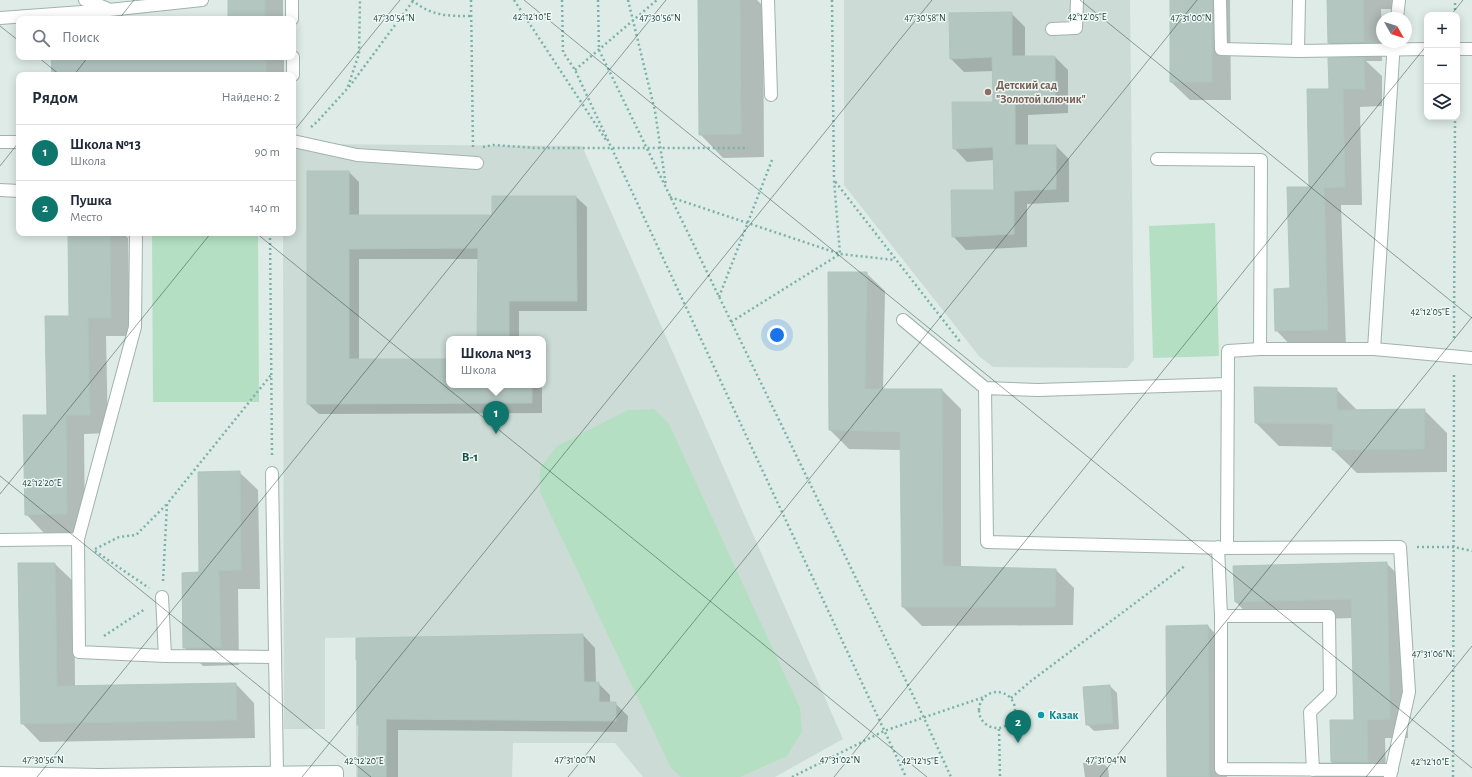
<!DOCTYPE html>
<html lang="ru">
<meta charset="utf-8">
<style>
:root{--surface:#fff;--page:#f2f2f3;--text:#1f2937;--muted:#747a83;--line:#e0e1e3;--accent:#0f766e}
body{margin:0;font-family:"Alegreya Sans",sans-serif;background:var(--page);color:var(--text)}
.controls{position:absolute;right:12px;top:12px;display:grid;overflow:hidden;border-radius:8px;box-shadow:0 2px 10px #0003}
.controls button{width:36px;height:36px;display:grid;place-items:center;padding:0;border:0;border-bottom:1px solid var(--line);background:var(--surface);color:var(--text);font:20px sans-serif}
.compass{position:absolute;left:1376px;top:12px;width:36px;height:36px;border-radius:50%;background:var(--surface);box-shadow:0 2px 10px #0003;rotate:129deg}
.you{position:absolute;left:777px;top:335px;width:14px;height:14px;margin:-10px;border:3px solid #fff;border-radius:50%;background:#1a73e8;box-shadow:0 0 0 6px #1a73e833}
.badge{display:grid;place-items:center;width:26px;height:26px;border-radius:50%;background:var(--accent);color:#fff;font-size:13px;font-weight:700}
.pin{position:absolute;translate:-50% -33px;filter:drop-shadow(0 1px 2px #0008)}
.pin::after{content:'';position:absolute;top:21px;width:14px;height:12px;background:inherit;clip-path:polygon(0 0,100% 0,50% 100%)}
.popup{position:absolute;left:446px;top:336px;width:100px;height:52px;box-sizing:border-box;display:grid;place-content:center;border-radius:8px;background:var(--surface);filter:drop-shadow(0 1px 3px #0005);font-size:13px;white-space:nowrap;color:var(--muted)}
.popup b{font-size:15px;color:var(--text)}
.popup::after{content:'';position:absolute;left:50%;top:100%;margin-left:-8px;border:8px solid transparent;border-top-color:var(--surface)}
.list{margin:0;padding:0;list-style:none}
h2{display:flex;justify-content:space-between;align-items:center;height:52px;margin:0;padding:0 16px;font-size:17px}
h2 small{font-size:13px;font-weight:400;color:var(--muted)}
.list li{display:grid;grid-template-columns:26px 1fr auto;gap:12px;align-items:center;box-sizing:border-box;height:56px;padding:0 16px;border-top:1px solid var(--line)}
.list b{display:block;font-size:15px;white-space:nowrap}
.list p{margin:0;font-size:13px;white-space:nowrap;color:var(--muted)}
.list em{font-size:13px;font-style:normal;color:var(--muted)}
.icon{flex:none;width:22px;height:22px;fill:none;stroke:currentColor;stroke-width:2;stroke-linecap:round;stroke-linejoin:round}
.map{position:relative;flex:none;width:1472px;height:777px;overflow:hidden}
.search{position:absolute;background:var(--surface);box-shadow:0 2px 10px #0003;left:16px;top:16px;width:280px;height:44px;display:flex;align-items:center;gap:10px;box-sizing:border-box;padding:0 14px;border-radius:8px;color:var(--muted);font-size:15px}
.panel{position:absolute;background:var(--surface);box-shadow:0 2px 10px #0003;left:16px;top:72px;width:280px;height:164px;border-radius:8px}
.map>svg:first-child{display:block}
</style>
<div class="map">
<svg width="1472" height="777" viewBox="0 0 1472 777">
<rect width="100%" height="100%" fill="#deebe6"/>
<path fill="#ccdbd5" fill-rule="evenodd" d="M 844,0 L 1130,0 L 1134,360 L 1127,368 L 993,367 L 979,356 L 844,185 Z
M 293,144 L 582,146 L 843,739 L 775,777 L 643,777 L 615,743 L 513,743 L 512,777 L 356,777 L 356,638 L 395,637 L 325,638 L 325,729 L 284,729 L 283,233 L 293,233 ZM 449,339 L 543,339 L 543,385 L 449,385 Z"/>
<path fill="#b4dfc3" d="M 1215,223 L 1219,356 L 1153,358 L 1149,226 Z
M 152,233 L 258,233 L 259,402 L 153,402 Z
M 654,409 L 669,424 L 800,708 L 802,731 L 787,756 L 740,777 L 681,777 L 671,768 L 540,492 L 540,468 L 557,446 L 628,410 Z"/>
<path fill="#0003" d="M 229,0 L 283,0 L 283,19 L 229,19 Z
M 699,0 L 757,0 L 763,6 L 764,157 L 723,158 L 700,134 Z
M 1171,0 L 1230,0 L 1231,100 L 1190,100 L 1171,82 Z
M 1328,0 L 1404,0 L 1404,9 L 1381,9 L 1382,61 L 1366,61 L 1382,76 L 1382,106 L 1360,107 L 1362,205 L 1341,205 L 1346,347 L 1293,348 L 1276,330 L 1291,289 L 1330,90 L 1345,59 L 1329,43 Z
M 1011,13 L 1025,27 L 1025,57 L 1055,57 L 1068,70 L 1068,113 L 1028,115 L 1028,146 L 1056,146 L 1069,159 L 1069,202 L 1027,204 L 1027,247 L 966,250 L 953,236 L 995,191 L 994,160 L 967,162 L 954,148 L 994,103 L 994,71 L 964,72 L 951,59 Z
M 52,57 L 108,57 L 108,60 L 284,57 L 284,75 L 53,75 Z
M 349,172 L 359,182 L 359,216 L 493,216 L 493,197 L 576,197 L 587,207 L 587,311 L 519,311 L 519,339 L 478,339 L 479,259 L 359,259 L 359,360 L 449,360 L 449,385 L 542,385 L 542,413 L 319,414 L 308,404 Z
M 69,233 L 123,233 L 128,238 L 130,336 L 106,336 L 108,433 L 84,434 L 85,532 L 44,533 L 26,514 L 70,317 Z
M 866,273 L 885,291 L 883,390 L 942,390 L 961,409 L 961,567 L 1056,570 L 1074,588 L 1073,625 L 922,626 L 903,607 L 901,450 L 849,449 L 830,430 Z
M 1336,389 L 1358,411 L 1424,410 L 1447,433 L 1447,472 L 1357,473 L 1333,450 L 1333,447 L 1279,446 L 1256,423 Z
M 239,472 L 258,490 L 260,589 L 238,589 L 239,665 L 203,666 L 184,647 L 200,573 Z
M 1386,563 L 1405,581 L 1408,738 L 1385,738 L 1386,777 L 1348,777 L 1332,762 L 1355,721 L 1353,618 L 1254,621 L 1236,602 Z
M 19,564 L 55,564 L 74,582 L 75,687 L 236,684 L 254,703 L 255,738 L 40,742 L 22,723 Z
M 1208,626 L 1226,645 L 1227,777 L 1168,777 Z
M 583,635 L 595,648 L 596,683 L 598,683 L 610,695 L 610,703 L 615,703 L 628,716 L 627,732 L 398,730 L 398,777 L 359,777 L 360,727 L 358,725 Z
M 1110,686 L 1117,693 L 1119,729 L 1094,731 L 1087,724 Z
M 1101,761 L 1108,768 L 1109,777 L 1085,777 L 1083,763 Z"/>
<path fill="#b3c6c0" stroke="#afc5be" d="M 228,0 L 265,0 L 265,19 L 228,19 Z
M 698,0 L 740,0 L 741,134 L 699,135 Z
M 1170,0 L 1212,0 L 1212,82 L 1170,82 Z
M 1327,0 L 1363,0 L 1364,42 L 1328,43 Z
M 1012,12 L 1012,56 L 1055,56 L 1055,100 L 1015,102 L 1015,145 L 1056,145 L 1056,189 L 1014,191 L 1014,234 L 952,237 L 951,190 L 994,190 L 993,147 L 953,149 L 952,102 L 993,102 L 992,57 L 950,59 L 949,13 Z
M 51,57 L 91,57 L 92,59 L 266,57 L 266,75 L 52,75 Z
M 1364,57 L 1365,89 L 1343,89 L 1345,187 L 1324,188 L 1328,330 L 1275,331 L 1274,289 L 1290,288 L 1287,187 L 1309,187 L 1307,89 L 1329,89 L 1328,58 Z
M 307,171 L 349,171 L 349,215 L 492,215 L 492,196 L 576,196 L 577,301 L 509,301 L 509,339 L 477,339 L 478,248 L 349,249 L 349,359 L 449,359 L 449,385 L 532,385 L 532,403 L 307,404 Z
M 68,233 L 110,233 L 111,318 L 88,318 L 90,415 L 66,415 L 67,514 L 25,515 L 23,415 L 47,415 L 45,316 L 69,316 Z
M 828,272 L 867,272 L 865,389 L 942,389 L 943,566 L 1056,569 L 1055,607 L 902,607 L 900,432 L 829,430 Z
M 1254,387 L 1337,388 L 1337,410 L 1425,409 L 1424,449 L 1332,450 L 1333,424 L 1255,423 Z
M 240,471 L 241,570 L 219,571 L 221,647 L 183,648 L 182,573 L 199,572 L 198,472 Z
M 1387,562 L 1390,719 L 1367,720 L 1368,762 L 1331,762 L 1330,720 L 1354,720 L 1351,599 L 1235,602 L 1233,566 Z
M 18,563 L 55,563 L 57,686 L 236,683 L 237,720 L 21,724 Z
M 1208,625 L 1209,777 L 1167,777 L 1166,626 Z
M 583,634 L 584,682 L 599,682 L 599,702 L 616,702 L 616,721 L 386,719 L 386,777 L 358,777 L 359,725 L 357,725 L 357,660 L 356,660 L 356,638 Z
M 1110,685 L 1113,723 L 1086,725 L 1083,687 Z"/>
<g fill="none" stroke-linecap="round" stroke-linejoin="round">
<g stroke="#a0b3ae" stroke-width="14">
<path id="service" d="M 85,0 L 106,8
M 292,0 L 292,19
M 768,0 L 771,95
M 1220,0 L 1221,49 L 1298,51 L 1427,49
M 0,18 L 109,10 L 202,0
M 1397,18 L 1399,0
M 1052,29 L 1076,28 L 1077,0
M 1457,49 L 1472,49
M 1298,51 L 1299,0
M 293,57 L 293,75
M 293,141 L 357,155 L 477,163
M 0,142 L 19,142
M 0,190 L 19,191
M 136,233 L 135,327 L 78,539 L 79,652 L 165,656 L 275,657
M 903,320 L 985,388
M 1374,349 L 1394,42
M 272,473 L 277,773
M 0,540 L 78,539
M 1218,547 L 1221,616 L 1221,769 L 1392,770
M 1227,548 L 987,542 L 985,388 L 1038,390 L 1228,384
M 162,597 L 165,656
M 1221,616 L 1329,616 L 1330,693 L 1310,712 L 1313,770
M 0,773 L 99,775 L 337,772 L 337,777
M 1390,777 L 1409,692 L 1400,547 L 1227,548 L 1228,351 L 1260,349 L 1374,349 L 1472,358"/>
</g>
<g stroke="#a0b3ae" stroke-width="14">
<path id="pedestrian" d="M 1157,159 L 1261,160 L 1260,349"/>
</g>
<path stroke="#7ab3a6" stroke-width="2.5" stroke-dasharray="2 3" stroke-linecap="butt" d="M 412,0 C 431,16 447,16 471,16
M 471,0 L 473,147
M 514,0 L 606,140
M 562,0 L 563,52 L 575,70 L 906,777
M 598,0 L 599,50 L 924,718 L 951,777
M 628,0 L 655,111 L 666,186
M 832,0 L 834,180
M 1455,15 L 1455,0
M 575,70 L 657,0
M 349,87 L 413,1
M 311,127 L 317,122 L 347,89 L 359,54 L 360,0
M 483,147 L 493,145 L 536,148 L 748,148
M 670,197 L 840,254 L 895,260
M 270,233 L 272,457
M 719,297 L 772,160
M 731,322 L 840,254 L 834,180 L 961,343
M 1454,338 L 1455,117
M 1417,547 L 1454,547 L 1472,551
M 95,549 L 119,537 L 136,535 L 166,505
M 95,551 L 149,588
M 163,581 L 167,504 L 271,375
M 104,636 L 145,609
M979 710a18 18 0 1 1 36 0a18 18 0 1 1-36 0Z
M 1011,698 L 1031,681 L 1186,565
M 999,729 L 1000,777
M 792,777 L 884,731 L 984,697
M 1453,777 L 1454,373"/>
<use href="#service" stroke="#fff" stroke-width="12"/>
<use href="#pedestrian" stroke="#fff" stroke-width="12"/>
</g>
<path fill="none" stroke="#1d3c37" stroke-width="1" stroke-opacity="0.45" d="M 524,0 L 1472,768M 1080,0 L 1472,318M 1451,15 L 1463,0M 119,19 L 134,0M 0,26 L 19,41M 38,57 L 60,75M 74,75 L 88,57M 293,132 L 400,0M 0,166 L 19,142M 256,233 L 927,777M 0,476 L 371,777M 0,494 L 211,233M 37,777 L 666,0M 302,777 L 932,0M 568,777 L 1197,0M 834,777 L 1427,45M 1100,777 L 1472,317M 1366,777 L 1472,646"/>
<circle fill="#8d6e63" stroke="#eef8f4" stroke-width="1.5" cx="988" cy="92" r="4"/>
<circle fill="#0f9aa8" stroke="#eef8f4" stroke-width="1.5" cx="1041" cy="715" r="4"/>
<g text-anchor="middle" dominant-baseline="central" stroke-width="3" stroke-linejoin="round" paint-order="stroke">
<g font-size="12" font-weight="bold" fill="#785e54" stroke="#eef8f4" text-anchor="start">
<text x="996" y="85">Детский сад<tspan x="996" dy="14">"Золотой ключик"</tspan></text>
</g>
<g font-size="12" font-weight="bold" fill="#0d838f" stroke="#eef8f4" text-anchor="start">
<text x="1049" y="715">Казак</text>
</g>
<g font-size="13" font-weight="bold" fill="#175048" stroke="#eef8f4">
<text x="470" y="457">В-1</text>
</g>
</g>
<g font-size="10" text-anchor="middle" fill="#1d3c37" stroke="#eef8f4" stroke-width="3" stroke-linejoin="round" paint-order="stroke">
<text x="532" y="20">42°12'10"E</text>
<text x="1087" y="20">42°12'05"E</text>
<text x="394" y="21">47°30'54"N</text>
<text x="660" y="21">47°30'56"N</text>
<text x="925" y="21">47°30'58"N</text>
<text x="1191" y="21">47°31'00"N</text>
<text x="1430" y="315">42°12'05"E</text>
<text x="42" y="486">42°12'20"E</text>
<text x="1432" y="657">47°31'06"N</text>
<text x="43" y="763">47°30'56"N</text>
<text x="575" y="763">47°31'00"N</text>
<text x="840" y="763">47°31'02"N</text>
<text x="1106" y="763">47°31'04"N</text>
<text x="364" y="764">42°12'20"E</text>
<text x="920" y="764">42°12'15"E</text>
<text x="1430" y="765">42°12'10"E</text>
</g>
</svg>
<div class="controls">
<button>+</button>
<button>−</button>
<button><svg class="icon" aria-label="layers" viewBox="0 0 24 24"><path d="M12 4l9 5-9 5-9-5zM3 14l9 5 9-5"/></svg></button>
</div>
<svg class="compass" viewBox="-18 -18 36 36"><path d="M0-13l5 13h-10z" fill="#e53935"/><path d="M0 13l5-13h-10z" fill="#747a83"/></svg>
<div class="you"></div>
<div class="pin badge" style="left:496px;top:434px">1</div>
<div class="popup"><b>Школа №13</b>Школа</div>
<div class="pin badge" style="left:1018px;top:743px">2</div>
<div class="search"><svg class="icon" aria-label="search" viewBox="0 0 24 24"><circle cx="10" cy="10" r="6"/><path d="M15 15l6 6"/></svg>Поиск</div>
<section class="panel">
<h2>Рядом<small>Найдено: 2</small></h2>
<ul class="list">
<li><span class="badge">1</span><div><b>Школа №13</b><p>Школа</p></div><em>90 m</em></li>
<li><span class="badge">2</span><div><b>Пушка</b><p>Место</p></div><em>140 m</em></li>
</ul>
</section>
</div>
